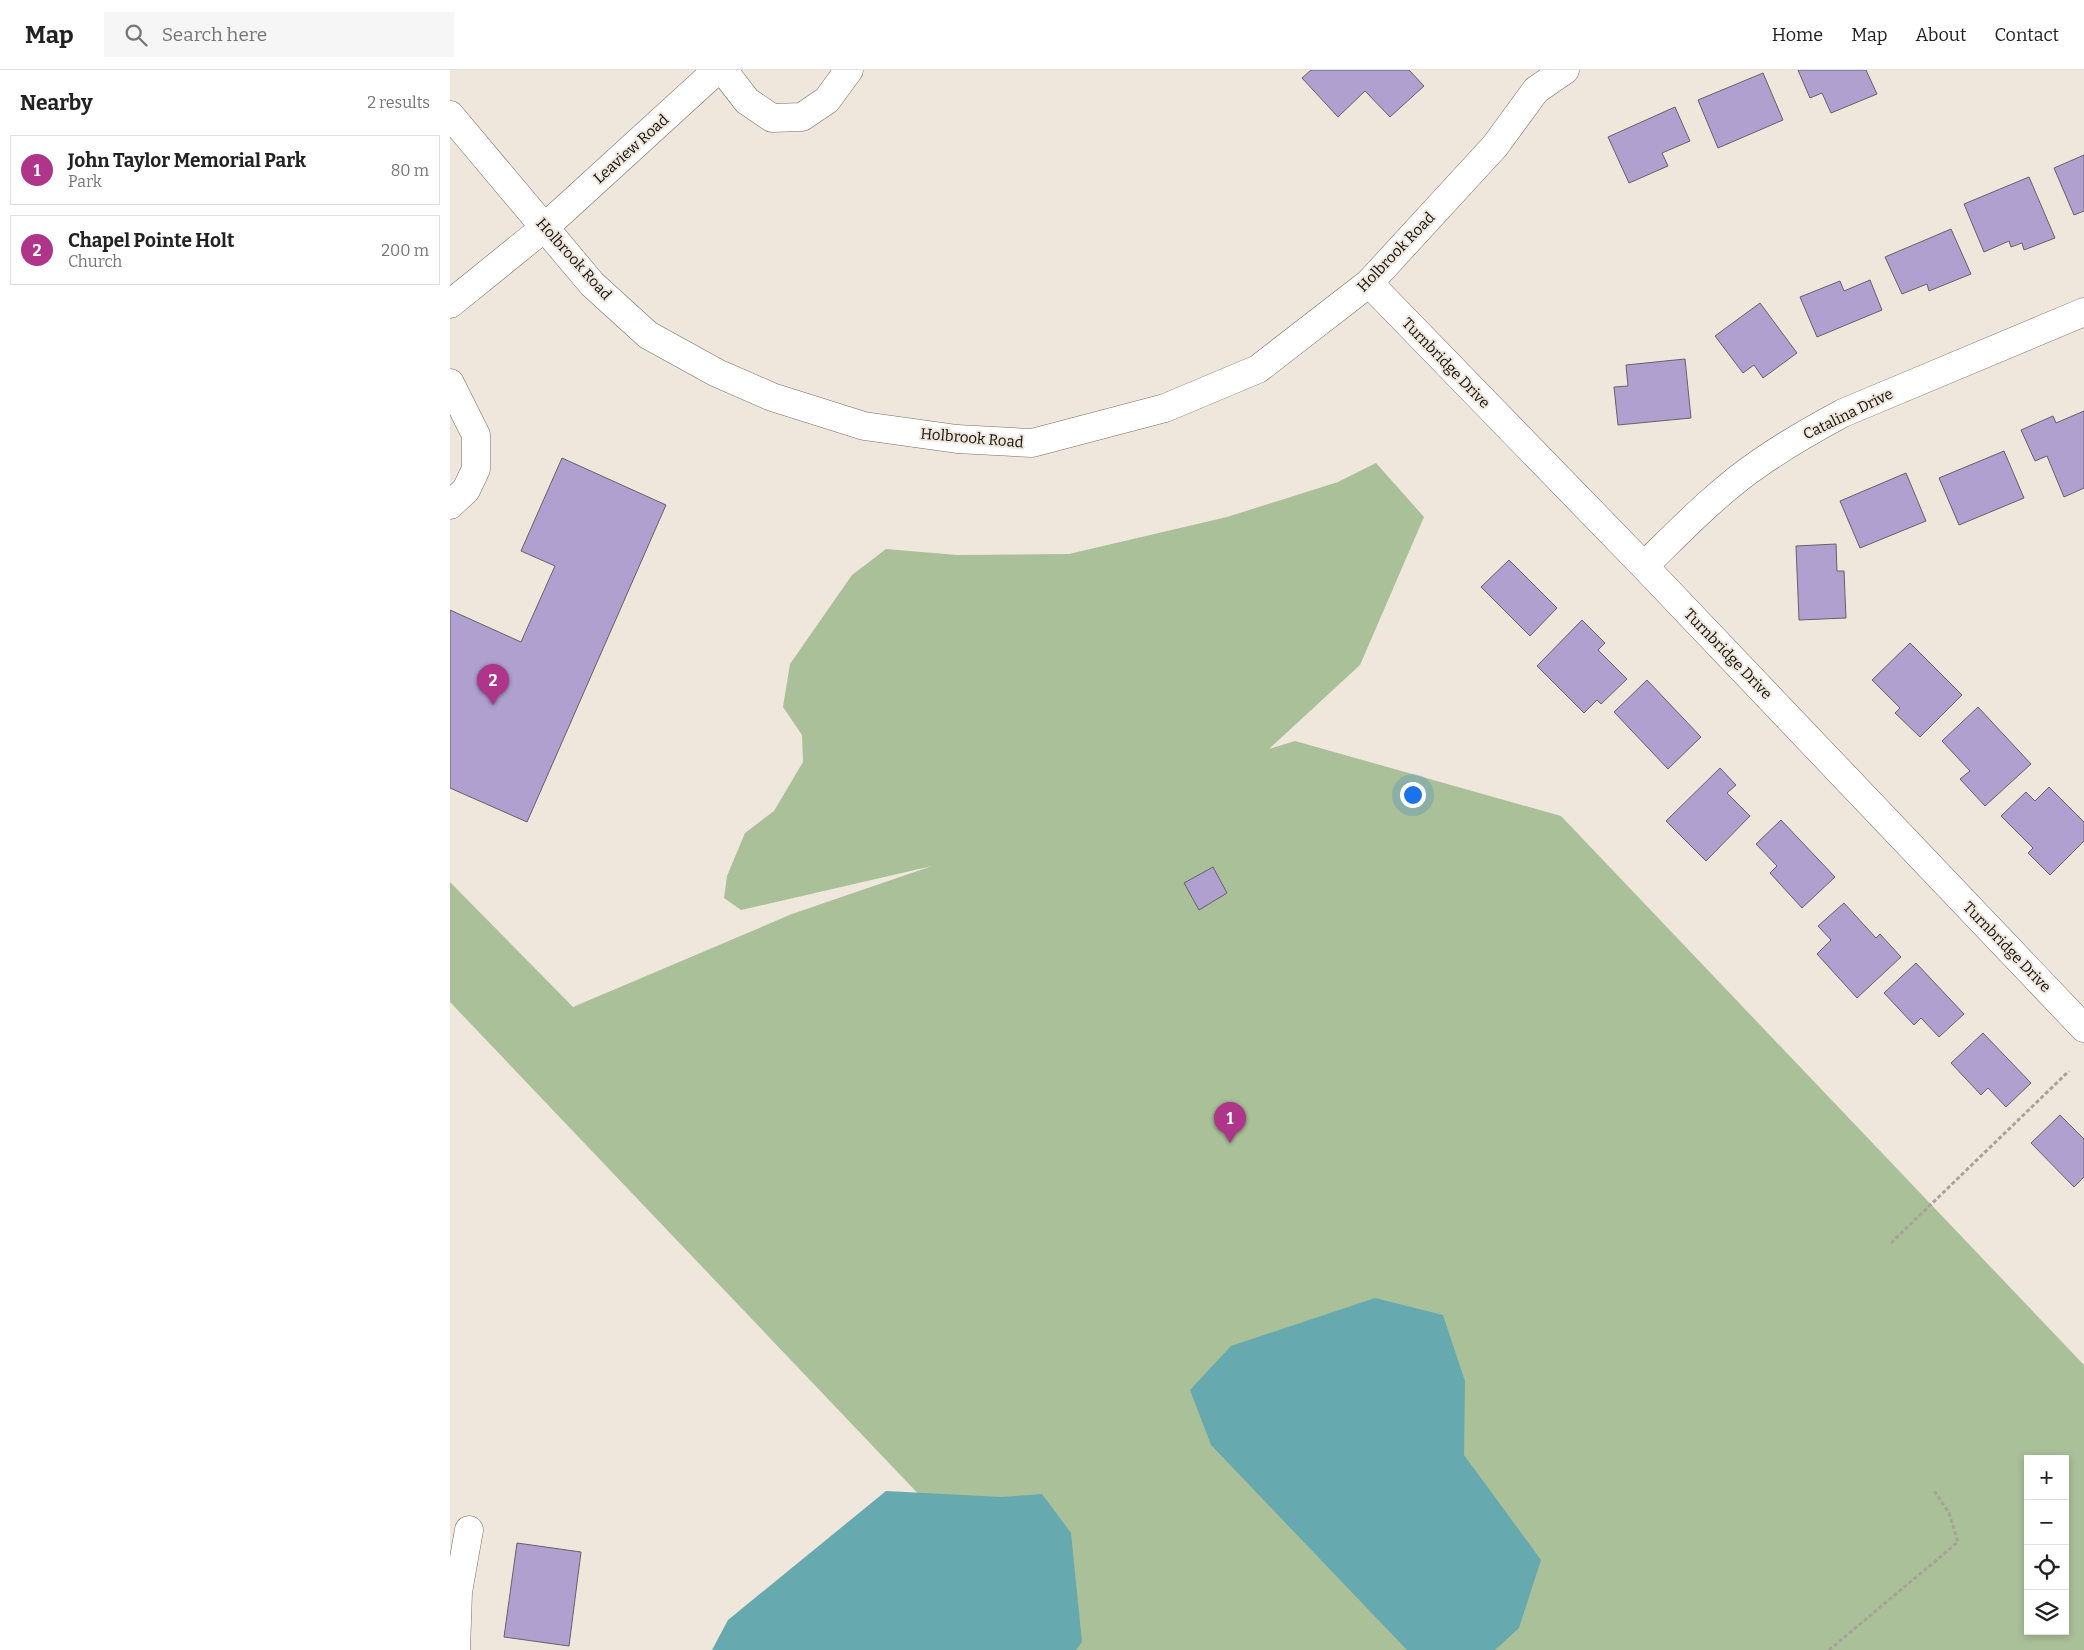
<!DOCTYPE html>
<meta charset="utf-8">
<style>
:root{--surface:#fff;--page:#f6f6f6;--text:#222;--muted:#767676;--line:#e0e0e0;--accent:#ae3589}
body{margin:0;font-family:Bitter,serif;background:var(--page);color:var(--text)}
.controls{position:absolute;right:15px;bottom:15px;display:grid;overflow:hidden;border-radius:0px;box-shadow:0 2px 8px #0003}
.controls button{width:45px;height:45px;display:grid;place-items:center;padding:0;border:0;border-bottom:1px solid var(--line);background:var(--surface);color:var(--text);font:25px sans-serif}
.you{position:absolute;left:962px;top:724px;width:18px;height:18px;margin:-12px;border:4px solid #fff;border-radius:50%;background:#1a73e8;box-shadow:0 0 0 8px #1a73e833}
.badge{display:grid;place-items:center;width:32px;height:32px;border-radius:50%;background:var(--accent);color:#fff;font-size:16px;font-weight:700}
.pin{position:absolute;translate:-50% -41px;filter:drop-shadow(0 1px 2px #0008)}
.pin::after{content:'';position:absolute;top:26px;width:18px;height:15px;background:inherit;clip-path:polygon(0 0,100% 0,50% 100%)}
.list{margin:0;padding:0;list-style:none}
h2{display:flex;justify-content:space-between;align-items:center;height:65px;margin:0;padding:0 20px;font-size:21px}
h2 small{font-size:16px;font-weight:400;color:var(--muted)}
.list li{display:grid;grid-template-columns:32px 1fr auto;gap:15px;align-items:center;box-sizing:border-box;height:70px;margin:0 10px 10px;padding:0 10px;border:1px solid var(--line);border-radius:0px}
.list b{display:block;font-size:19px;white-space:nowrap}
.list p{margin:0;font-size:16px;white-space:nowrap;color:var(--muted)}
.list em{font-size:16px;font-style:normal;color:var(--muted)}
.icon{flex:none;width:28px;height:28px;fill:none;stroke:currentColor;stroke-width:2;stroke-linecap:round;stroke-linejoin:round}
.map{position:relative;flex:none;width:1634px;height:1580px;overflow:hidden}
header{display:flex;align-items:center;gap:30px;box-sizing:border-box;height:70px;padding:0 25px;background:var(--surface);border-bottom:1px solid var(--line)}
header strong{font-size:24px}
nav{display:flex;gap:28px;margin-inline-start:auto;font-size:18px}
.search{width:350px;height:45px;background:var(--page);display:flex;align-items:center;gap:12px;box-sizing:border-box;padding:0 18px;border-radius:0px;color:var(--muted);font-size:19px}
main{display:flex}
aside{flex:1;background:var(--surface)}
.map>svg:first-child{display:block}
</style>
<header>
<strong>Map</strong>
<div class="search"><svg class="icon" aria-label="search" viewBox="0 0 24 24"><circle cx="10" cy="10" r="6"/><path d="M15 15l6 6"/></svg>Search here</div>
<nav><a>Home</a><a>Map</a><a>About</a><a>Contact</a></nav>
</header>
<main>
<aside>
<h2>Nearby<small>2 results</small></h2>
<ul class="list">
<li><span class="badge">1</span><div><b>John Taylor Memorial Park</b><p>Park</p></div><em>80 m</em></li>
<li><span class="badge">2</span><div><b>Chapel Pointe Holt</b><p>Church</p></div><em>200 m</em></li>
</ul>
</aside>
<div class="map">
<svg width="1634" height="1580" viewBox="0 0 1634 1580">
<rect width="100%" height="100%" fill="#efe6dc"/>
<path fill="#a9c098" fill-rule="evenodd" d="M 926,393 L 974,447 L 910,595 L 819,679 L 845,671 L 1111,746 L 1634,1295 L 1634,1580 L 617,1580 L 0,932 L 0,812 L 123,937 L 342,844 L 482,796 L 291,840 L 274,828 L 277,806 L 295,763 L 324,741 L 353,692 L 352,665 L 333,637 L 340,594 L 402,505 L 436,479 L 507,485 L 619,484 L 777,447 L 888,412 ZM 1578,1389 L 1615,1389 L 1615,1561 L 1578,1561 Z"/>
<path fill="#66aab0" d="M 925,1228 L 993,1245 L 1015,1311 L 1014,1385 L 1091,1490 L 1069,1558 L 1045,1580 L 957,1580 L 761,1375 L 740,1320 L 781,1276 Z
M 436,1421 L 551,1427 L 592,1424 L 621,1463 L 632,1572 L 626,1580 L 262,1580 L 278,1550 Z"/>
<path fill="#afa0d0" stroke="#64616b" d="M 861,0 L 959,0 L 974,16 L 940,47 L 915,21 L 888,47 L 852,8 Z
M 1348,0 L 1416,0 L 1427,24 L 1381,43 L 1372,23 L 1360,28 Z
M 1313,3 L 1333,50 L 1268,78 L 1248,30 Z
M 1225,37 L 1240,71 L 1212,83 L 1218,96 L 1179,113 L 1158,67 Z
M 1634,85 L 1634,141 L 1624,145 L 1604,98 Z
M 1579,107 L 1605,168 L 1574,180 L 1572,173 L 1561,177 L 1559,171 L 1534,182 L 1514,134 Z
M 1501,159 L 1521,204 L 1479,221 L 1477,214 L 1452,224 L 1435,187 Z
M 1420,210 L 1432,240 L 1367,267 L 1350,227 L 1390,211 L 1394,221 Z
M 1310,233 L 1347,283 L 1313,308 L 1304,295 L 1293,303 L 1265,266 Z
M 1235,289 L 1241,348 L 1168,355 L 1164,317 L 1178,316 L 1176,295 Z
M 1634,341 L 1634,418 L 1614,427 L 1597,386 L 1585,391 L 1571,360 L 1603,346 L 1606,353 Z
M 1554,381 L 1574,428 L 1509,455 L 1489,408 Z
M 112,388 L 216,435 L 77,752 L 0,718 L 0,540 L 71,572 L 105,496 L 71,481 Z
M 1456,403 L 1476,451 L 1410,478 L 1390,431 Z
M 1386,474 L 1387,501 L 1394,501 L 1396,548 L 1349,550 L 1346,476 Z
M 1059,490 L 1107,538 L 1080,566 L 1031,517 Z
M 1132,550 L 1155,573 L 1148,580 L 1177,609 L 1151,634 L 1147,630 L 1134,643 L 1087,596 Z
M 1460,573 L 1512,625 L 1470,667 L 1445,643 L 1450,638 L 1422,610 Z
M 1197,610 L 1251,667 L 1218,699 L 1164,642 Z
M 1528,637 L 1581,694 L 1535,736 L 1510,709 L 1520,701 L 1492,671 Z
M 1270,698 L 1286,715 L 1277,723 L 1300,746 L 1256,791 L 1216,751 Z
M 1599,717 L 1634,752 L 1634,771 L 1600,805 L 1578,783 L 1583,778 L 1551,746 L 1576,722 L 1585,731 Z
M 1331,750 L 1385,807 L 1352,838 L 1320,803 L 1327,796 L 1306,774 Z
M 763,797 L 777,823 L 749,840 L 734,813 Z
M 1394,833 L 1426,868 L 1430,864 L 1451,887 L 1407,928 L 1367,884 L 1381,870 L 1368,856 Z
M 1466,893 L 1514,944 L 1489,967 L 1471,948 L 1464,955 L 1434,923 Z
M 1533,963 L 1581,1013 L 1556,1037 L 1538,1018 L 1531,1025 L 1501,993 Z
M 1610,1045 L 1634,1069 L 1634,1107 L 1624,1117 L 1581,1073 Z
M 67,1473 L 131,1482 L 119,1576 L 54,1567 Z"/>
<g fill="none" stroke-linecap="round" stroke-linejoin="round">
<g stroke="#766e65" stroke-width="29">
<path id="minor" d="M 273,0 L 297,31 L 322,48 L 352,47 L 377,30 L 399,0
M 0,45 L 142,214 L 198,265 L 267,303 L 322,327 L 414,356 L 507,369 L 582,373 L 715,338 L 808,299 L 919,213 L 1045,76 L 1086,20 L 1115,0
M 919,213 L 1194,496 L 1634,958
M 0,234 L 94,158 L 267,0
M 0,313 L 26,365 L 26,399 L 16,420 L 0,435
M 1194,496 C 1231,460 1268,421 1311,392 C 1337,374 1365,358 1393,343 L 1634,242
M 6,1580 L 8,1522 L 19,1460"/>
</g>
<path stroke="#a9a29a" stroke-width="3" stroke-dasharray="4 2.5" stroke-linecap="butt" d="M 1441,1173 L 1619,1001
M 1379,1580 L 1508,1472 L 1499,1443 L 1483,1419"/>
<use href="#minor" stroke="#fff" stroke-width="28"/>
</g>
<g text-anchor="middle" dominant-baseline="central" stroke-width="4" stroke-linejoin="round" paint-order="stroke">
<g font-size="15" fill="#13100c" stroke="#efe6dc">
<text transform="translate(181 79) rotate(-42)">Leaview Road</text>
<text transform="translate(946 182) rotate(-46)">Holbrook Road</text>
<text transform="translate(124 189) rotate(48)">Holbrook Road</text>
<text transform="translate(996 293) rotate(46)">Turnbridge Drive</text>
<text transform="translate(1398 344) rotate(-26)">Catalina Drive</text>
<text transform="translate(522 368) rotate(5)">Holbrook Road</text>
<text transform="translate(1278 584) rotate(46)">Turnbridge Drive</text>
<text transform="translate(1557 877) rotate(46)">Turnbridge Drive</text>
</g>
</g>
</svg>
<div class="controls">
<button>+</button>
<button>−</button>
<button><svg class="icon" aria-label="locate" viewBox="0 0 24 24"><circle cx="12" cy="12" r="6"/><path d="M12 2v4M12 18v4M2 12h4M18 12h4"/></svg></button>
<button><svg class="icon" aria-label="layers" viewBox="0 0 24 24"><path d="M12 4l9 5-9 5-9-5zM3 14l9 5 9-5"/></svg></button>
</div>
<div class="you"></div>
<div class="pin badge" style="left:780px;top:1073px">1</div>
<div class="pin badge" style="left:43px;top:635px">2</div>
</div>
</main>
